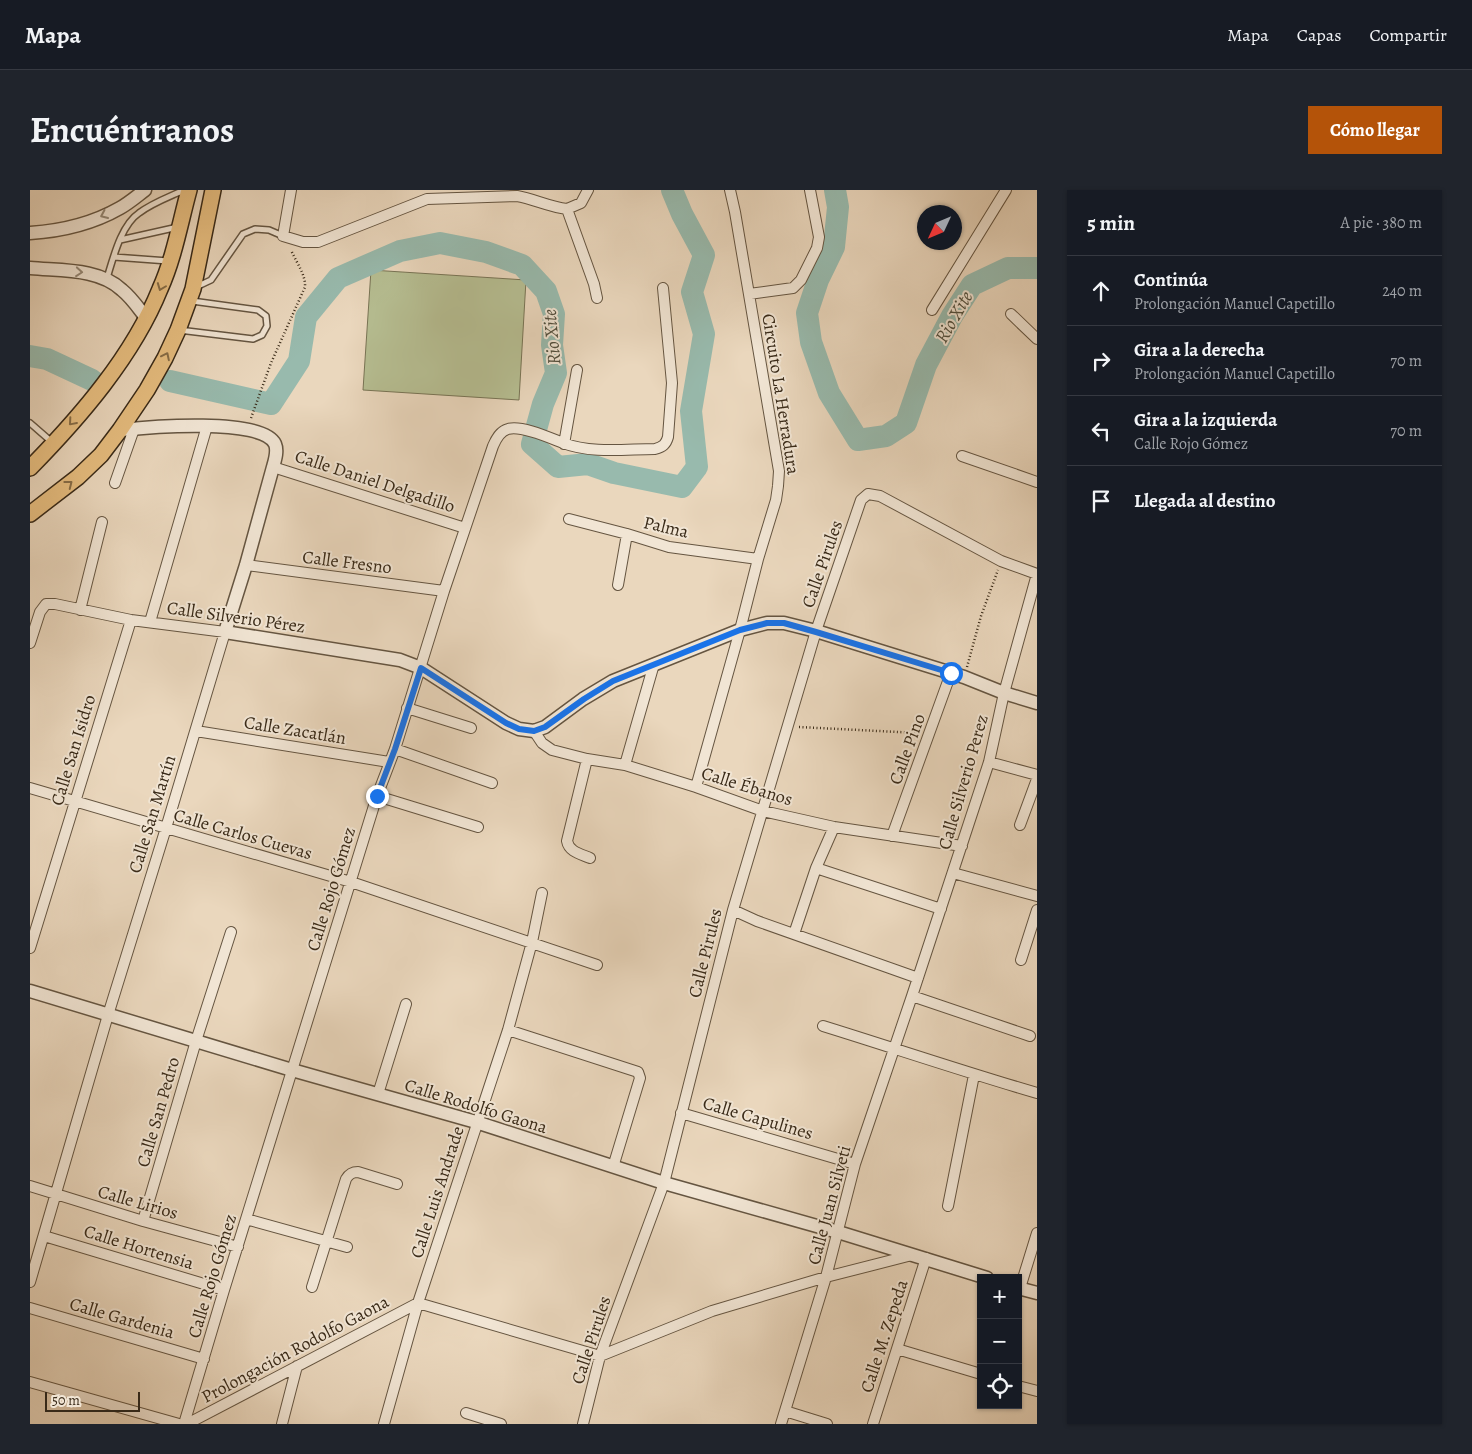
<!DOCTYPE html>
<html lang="es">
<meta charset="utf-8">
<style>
:root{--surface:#171b24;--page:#20242c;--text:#f1f3f6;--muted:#9ea1a6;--line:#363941;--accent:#b45309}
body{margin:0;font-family:Alegreya,serif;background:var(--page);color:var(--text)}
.controls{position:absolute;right:15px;bottom:15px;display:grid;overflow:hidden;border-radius:0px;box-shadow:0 1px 4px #0004}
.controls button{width:45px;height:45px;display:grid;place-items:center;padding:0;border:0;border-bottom:1px solid var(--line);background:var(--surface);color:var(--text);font:25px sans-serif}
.compass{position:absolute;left:887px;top:15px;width:45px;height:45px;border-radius:50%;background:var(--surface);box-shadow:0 1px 4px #0004;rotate:226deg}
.scale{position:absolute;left:15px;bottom:12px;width:95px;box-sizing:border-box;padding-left:5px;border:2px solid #392a18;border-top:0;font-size:14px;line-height:18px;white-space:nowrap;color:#392a18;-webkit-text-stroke:4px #f1e5d4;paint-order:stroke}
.stop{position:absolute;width:15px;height:15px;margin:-11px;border:4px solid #1a73e8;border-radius:50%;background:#fff}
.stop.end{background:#1a73e8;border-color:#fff;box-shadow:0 1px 5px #0008}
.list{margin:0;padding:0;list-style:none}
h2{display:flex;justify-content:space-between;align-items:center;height:65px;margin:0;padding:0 20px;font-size:21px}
h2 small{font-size:16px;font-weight:400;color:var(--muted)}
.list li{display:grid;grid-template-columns:32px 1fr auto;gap:15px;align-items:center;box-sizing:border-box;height:70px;padding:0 20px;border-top:1px solid var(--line)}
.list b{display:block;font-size:19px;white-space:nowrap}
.list p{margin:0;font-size:16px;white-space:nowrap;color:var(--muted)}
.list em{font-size:16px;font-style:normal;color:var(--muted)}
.icon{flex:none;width:28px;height:28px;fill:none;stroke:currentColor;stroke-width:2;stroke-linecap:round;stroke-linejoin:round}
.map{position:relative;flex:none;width:1007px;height:1234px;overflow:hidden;border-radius:0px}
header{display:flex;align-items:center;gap:30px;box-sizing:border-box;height:70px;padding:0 25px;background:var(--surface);border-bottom:1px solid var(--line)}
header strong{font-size:24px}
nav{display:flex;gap:28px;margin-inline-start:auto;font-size:18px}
.intro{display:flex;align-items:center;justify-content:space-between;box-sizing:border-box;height:120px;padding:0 30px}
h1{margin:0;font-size:35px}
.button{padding:12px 22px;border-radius:0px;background:var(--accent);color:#fff;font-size:18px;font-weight:700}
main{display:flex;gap:30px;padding:0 30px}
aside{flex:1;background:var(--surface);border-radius:0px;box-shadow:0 1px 4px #0004}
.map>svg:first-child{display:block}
</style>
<header>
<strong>Mapa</strong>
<nav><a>Mapa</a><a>Capas</a><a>Compartir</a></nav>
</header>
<div class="intro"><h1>Encuéntranos</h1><a class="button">Cómo llegar</a></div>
<main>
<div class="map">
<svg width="1007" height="1234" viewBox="0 0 1007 1234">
<rect width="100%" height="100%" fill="#ead7bd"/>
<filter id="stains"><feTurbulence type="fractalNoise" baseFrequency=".004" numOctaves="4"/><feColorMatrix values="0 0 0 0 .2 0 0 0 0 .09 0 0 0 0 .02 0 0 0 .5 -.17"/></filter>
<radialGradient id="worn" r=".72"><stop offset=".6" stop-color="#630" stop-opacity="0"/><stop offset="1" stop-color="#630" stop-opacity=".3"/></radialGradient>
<path fill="#b6be92" stroke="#787455" d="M 341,80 L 496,90 L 489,210 L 333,200 Z"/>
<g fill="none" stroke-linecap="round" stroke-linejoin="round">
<path stroke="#98baad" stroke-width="22" d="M 805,0 L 808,17 L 804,57 L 788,90 L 777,123 L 781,152 L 799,203 L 828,250 L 856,246 L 876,233 L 896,175 L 922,126 L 942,95 L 978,78 L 1007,78
M 0,166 L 17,169 L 62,190
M 140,191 L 241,214 L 269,171 L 276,127 L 308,88 L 370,61 L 410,53 L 456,62 L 492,75 L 516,101 L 524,124 L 522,155 L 526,183 L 513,214 L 502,254 L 528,277 L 558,274 L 584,283 L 652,297 L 667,277 L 661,221 L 674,144 L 662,102 L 674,65 L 652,24 L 642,0"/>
<g stroke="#655541" stroke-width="8">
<path id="service" d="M 90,50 L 148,37
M 84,67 L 138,71
M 77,88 C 83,69 91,35 109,23 C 122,13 139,7 154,0
M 166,97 L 181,90 L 213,44 L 225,39 L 239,40 L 253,46
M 149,140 L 223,149 L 232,145 L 237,136 L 236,126 L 228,120 L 162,111
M 0,233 L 23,253"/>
</g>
<g stroke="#655541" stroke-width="12">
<path id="minor" d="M 261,0 L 253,46 L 273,52 L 288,52 L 397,9 L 487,6 C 504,9 519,17 537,19
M 537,19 L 564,94 L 567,108
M 537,19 L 551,13 L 558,0
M 719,104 L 763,98 L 771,90 L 787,58 L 789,47 L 780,0
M 902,120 L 976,0
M 981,124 L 1007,149
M 534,254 L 547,180
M 932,266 L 1007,292
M 243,277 L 435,338
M 85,293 L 104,239
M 539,329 L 597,344 L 639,357 L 728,369
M 216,375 L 414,401
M 588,395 L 597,344
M 50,420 L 72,332
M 120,432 L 177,236
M 0,453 L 10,422 L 16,414 L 25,414 L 101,430 L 195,442 L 136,638 L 78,825 L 0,1092
M 377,518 L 441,538
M 166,541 L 359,572
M 504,541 L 512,553 L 522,560 L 557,569 L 595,575 L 666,597 L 733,621 L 804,637 L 932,656
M 365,559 L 462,593
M 557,569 L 537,651 C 539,662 551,664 560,668
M 959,572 L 1007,585
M 595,575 L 624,474
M 666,597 L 710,440 L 728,369 L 746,310 L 748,296 L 749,281 L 705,22 L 700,0
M 0,598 L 321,692 L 567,775
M 347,606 L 448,637
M 990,635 L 1007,589
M 862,646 L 921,483
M 786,678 L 911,719
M 923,683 L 1007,706
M 703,720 L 727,731 L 888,788
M 764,744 L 786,678 L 804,637
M 0,758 L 101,430
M 991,770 L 1007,720
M 882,806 L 1000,846
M 793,836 C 864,858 935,882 1007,903
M 478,840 L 608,882 L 610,888 L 583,977
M 348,904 L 376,814
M 651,923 L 825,974
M 0,996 L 113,1031 L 208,1057
M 918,1016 L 944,885
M 216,1029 L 317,1057
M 113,1031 L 166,851 L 201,742
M 14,1046 L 194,1100
M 282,1097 L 316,989 C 319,984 322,982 328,982 L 367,994
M 990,1098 L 1007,1043
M 0,1118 L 174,1169
M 867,1159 L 951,1184
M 0,1192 L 149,1234
M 988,1196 L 1007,1201
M 755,1221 L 797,1234
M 436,1223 L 471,1234
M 154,1234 L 194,1100 L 347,606 L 365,559 L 414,401 L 463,256 C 466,249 470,241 478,239 C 492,235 520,248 533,253 C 562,264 596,259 625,259 C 633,257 636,254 638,247 L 642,193 L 633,98
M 157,1234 L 388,1113 L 570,1166 L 682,1121 L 796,1087 L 882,1065
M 252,1234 L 267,1176
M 354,1234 L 388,1113 L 478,840 L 502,752 L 512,703
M 553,1234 L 570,1166 L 634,993 L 703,720 L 786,441 L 831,310 L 838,304 L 850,306 L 971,371 L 1007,384
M 751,1234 L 796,1087 L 825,974 L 882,806 L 959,572 L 974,503 L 1007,384
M 843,1234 L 896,1068"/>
</g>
<g stroke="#655541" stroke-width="15">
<path id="tertiary" d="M 0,43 C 31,41 62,34 90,18 C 99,13 107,6 115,0
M 0,78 C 30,81 69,78 92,100 C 102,108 109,119 117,129
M 90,240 C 118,237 232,227 245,254 C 248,261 245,270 243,277 L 216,375 L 195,442 L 370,470 L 391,478 L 476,533 L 489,539 L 504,541 L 515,537 L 553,509 L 583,491 L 710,440 L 737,433 L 754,433 L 786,441 L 934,487 L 974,503 L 1007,513
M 0,801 L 262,880 L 446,932 L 634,993 L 808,1042 L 957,1088
M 988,1098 L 1007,1103"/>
</g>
<g stroke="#392a18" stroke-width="18">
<path id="primary" d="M 0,278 C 50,227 103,166 130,99 C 144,68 150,33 159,0
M 0,324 L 48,287 L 71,265 L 90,240 L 117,200 L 135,168 L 148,140 L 163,99 L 183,0"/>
</g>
<path stroke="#392a18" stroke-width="2.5" stroke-dasharray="1 2.5" stroke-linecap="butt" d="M 221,228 L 241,173 L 275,97 C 276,85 266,72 261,60
M 937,477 L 951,426 L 968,380
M 769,537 L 888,543"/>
<use href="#service" stroke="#f1e5d4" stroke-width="5"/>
<use href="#minor" stroke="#f1e5d4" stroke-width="10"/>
<use href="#tertiary" stroke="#f1e5d4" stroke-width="12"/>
<use href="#primary" stroke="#e5bc7e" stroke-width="15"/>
</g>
<defs><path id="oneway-chevron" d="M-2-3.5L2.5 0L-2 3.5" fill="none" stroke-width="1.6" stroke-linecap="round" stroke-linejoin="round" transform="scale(1.25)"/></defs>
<g stroke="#958876">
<use href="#oneway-chevron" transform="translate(74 25) rotate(156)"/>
<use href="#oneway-chevron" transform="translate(49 82) rotate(5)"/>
</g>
<g stroke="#866c46">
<use href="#oneway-chevron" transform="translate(131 97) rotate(111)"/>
<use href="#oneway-chevron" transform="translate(136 166) rotate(-64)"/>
<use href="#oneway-chevron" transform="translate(42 232) rotate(131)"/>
<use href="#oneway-chevron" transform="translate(39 294) rotate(-38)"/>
</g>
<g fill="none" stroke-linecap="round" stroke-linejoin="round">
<path stroke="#1a73e8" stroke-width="6" d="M 347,606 L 365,559 L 391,478 L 476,533 L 489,539 L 504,541 L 515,537 L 554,509 L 583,491 L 710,440 L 737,433 L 754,433 L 786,442 L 921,483"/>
</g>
<g text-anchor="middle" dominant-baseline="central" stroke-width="4" stroke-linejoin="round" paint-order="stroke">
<g font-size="18" fill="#392a18" stroke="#f1e5d4">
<text transform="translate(751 204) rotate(81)">Circuito La Herradura</text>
<text transform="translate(345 291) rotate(18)">Calle Daniel Delgadillo</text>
<text transform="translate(636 337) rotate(13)">Palma</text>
<text transform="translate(317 372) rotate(7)">Calle Fresno</text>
<text transform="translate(792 374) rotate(-71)">Calle Pirules</text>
<text transform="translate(206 427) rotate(8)">Calle Silverio Pérez</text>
<text transform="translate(265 540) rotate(9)">Calle Zacatlán</text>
<text transform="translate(877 559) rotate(-70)">Calle Pino</text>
<text transform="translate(43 560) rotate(-73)">Calle San Isidro</text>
<text transform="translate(933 592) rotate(-74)">Calle Silverio Perez</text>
<text transform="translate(717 596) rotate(17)">Calle Ébanos</text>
<text transform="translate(122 624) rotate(-73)">Calle San Martín</text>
<text transform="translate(213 644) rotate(16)">Calle Carlos Cuevas</text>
<text transform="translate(301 699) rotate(-73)">Calle Rojo Gómez</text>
<text transform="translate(675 763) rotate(-76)">Calle Pirules</text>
<text transform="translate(446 916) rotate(17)">Calle Rodolfo Gaona</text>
<text transform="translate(128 922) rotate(-74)">Calle San Pedro</text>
<text transform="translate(728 928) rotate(16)">Calle Capulines</text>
<text transform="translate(407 1002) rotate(-72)">Calle Luis Andrade</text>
<text transform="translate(108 1012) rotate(16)">Calle Lirios</text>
<text transform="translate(799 1015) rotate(-75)">Calle Juan Silveti</text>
<text transform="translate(109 1057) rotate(17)">Calle Hortensia</text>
<text transform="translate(182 1086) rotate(-73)">Calle Rojo Gómez</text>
<text transform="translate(92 1128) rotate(16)">Calle Gardenia</text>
<text transform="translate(854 1146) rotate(-72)">Calle M. Zepeda</text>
<text transform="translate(561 1150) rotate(-72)">Calle Pirules</text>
<text transform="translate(265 1159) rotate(-28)">Prolongación Rodolfo Gaona</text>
</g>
<g font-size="19" font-style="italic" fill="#514e3d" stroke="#f1e5d4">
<text transform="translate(924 127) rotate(-60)">Rio Xite</text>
<text transform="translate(522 147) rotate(-95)">Rio Xite</text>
</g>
</g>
<rect width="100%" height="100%" filter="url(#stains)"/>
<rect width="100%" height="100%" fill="url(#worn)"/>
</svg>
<div class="controls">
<button>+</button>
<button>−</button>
<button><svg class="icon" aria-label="locate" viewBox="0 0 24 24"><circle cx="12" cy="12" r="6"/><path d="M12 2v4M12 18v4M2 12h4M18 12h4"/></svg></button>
</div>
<svg class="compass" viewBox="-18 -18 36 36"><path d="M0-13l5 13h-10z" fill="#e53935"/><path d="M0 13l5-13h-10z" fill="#9ea1a6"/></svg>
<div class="scale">50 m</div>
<div class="stop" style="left:921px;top:483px"></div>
<div class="stop end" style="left:347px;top:606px"></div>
</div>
<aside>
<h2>5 min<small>A pie · 380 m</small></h2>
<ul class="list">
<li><svg class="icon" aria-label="ahead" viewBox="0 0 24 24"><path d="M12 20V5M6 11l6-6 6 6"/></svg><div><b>Continúa</b><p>Prolongación Manuel Capetillo</p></div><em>240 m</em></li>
<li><svg class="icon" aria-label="right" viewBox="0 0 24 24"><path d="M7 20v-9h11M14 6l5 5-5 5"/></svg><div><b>Gira a la derecha</b><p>Prolongación Manuel Capetillo</p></div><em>70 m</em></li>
<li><svg class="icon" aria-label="left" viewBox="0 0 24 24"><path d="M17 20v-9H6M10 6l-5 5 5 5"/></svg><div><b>Gira a la izquierda</b><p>Calle Rojo Gómez</p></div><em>70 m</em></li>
<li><svg class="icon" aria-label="arrive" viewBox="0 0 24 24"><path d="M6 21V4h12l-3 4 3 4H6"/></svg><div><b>Llegada al destino</b></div></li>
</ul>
</aside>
</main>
